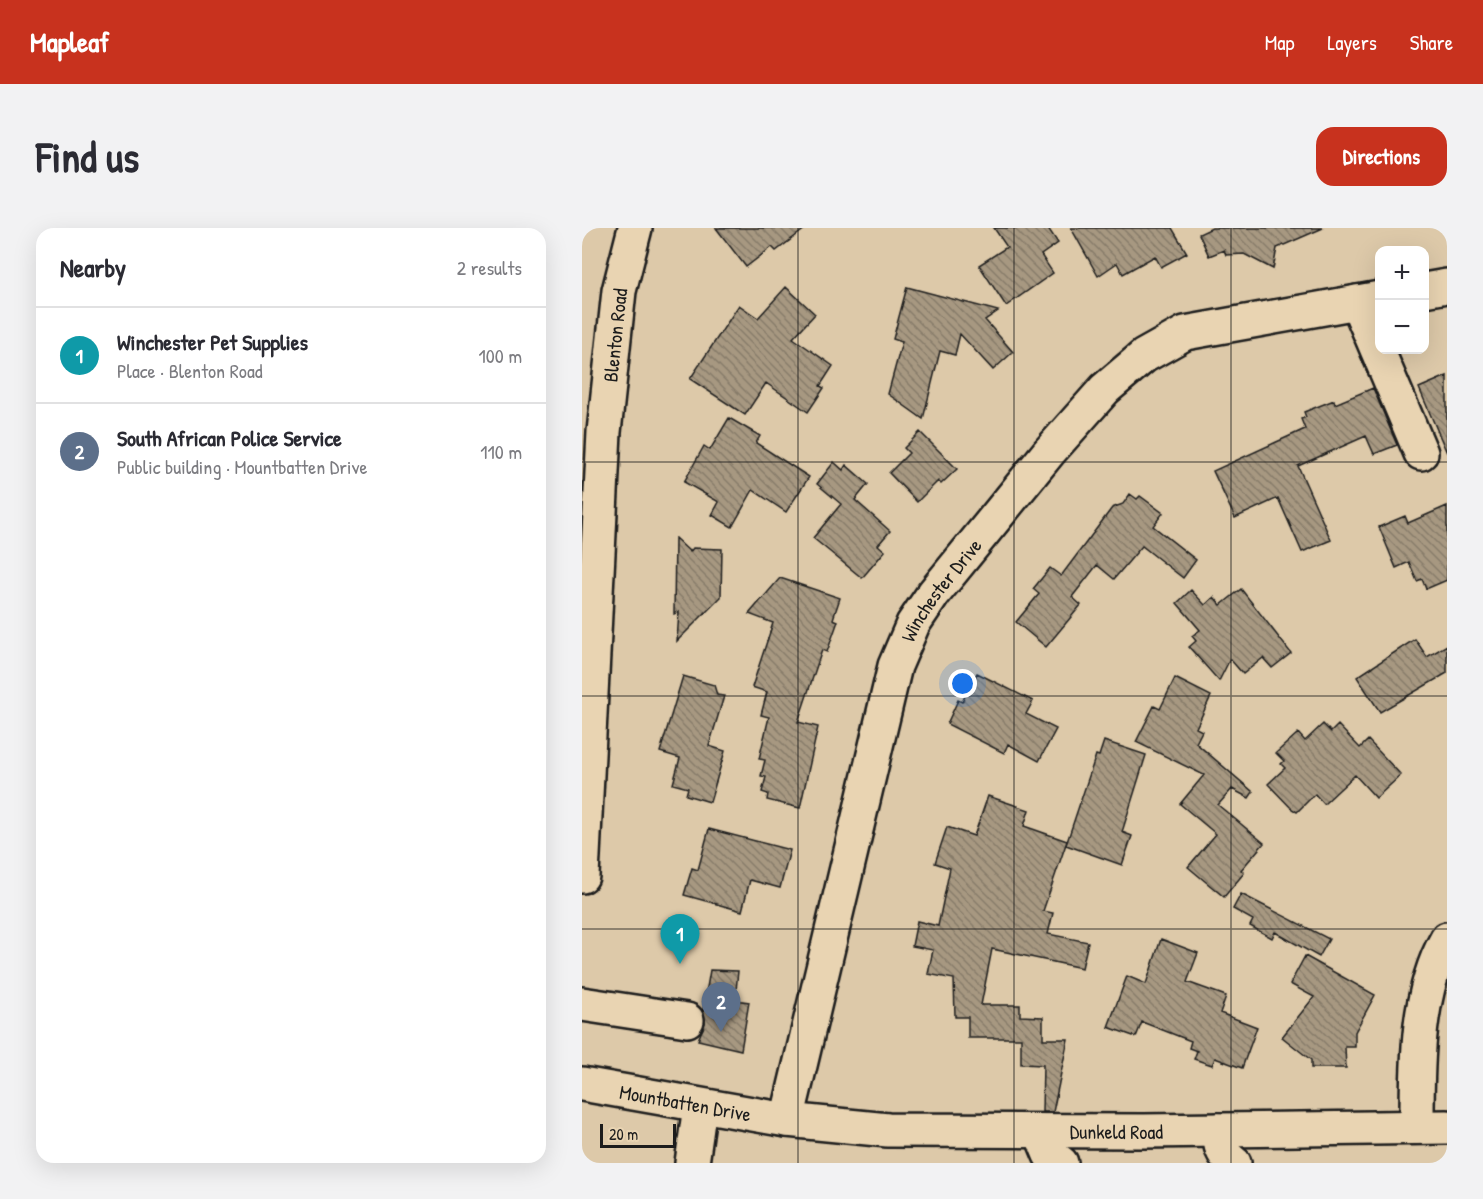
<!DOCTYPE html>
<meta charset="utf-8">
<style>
:root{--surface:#fff;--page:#f2f2f3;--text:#2b2b33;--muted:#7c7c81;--line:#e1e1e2;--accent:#c8321e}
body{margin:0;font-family:"Patrick Hand",sans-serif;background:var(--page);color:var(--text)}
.controls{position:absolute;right:18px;top:18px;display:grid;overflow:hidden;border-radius:12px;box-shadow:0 6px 24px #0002}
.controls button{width:54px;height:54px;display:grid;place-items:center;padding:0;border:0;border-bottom:2px solid var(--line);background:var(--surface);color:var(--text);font:30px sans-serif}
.scale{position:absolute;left:18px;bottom:15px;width:76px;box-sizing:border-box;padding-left:6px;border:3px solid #1c1c1c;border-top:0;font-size:16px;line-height:21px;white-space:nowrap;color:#1c1c1c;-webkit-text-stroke:4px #e9d4b2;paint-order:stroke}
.you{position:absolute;left:381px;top:456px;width:21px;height:21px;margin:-15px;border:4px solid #fff;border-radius:50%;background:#1a73e8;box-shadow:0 0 0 9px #1a73e833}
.badge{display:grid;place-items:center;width:39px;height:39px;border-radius:50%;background:var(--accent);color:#fff;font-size:20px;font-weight:700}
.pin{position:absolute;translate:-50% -50px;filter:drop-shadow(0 2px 3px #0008)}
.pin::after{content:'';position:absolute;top:32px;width:21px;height:18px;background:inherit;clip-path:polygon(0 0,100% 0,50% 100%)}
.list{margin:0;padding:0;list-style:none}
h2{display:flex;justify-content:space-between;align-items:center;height:78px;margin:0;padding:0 24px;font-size:26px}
h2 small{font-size:20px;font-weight:400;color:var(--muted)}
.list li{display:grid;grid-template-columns:39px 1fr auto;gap:18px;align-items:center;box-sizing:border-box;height:96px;padding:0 24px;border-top:2px solid var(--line)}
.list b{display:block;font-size:22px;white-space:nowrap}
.list p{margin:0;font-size:20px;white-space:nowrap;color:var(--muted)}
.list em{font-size:20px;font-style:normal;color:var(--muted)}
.map{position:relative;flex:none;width:865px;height:935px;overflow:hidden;border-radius:18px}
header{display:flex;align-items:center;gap:36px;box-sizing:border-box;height:84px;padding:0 30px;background:var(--accent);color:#fff}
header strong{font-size:28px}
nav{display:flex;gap:33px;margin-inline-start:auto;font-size:21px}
.intro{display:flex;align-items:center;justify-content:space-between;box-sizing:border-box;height:144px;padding:0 36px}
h1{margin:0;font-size:42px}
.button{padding:15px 27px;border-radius:18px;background:var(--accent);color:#fff;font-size:21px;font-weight:700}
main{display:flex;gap:36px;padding:0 36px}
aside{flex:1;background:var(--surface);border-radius:18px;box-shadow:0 6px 24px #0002}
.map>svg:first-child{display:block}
</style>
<header>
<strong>Mapleaf</strong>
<nav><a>Map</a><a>Layers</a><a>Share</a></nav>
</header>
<div class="intro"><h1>Find us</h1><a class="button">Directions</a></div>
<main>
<aside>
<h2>Nearby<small>2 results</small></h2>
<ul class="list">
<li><span class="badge" style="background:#0f9aa8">1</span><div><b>Winchester Pet Supplies</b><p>Place · Blenton Road</p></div><em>100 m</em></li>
<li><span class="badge" style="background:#5c6f8a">2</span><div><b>South African Police Service</b><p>Public building · Mountbatten Drive</p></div><em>110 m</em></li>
</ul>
</aside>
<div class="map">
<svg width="865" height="935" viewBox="0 0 865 935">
<defs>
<pattern id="building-back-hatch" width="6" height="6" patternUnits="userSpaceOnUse" patternTransform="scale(1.5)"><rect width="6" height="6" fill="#a79881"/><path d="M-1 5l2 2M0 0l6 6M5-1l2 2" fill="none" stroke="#877b69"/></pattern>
</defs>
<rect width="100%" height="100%" fill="#ddc9a9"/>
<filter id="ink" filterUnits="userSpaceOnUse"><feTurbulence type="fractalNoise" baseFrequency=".0167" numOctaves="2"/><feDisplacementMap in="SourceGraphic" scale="12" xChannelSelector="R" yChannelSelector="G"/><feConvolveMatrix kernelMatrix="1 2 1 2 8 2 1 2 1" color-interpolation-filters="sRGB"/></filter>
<g filter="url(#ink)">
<path fill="url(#building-back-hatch)" stroke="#1c1c1c" stroke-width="1.5" d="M 134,0 L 224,0 L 194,23 L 190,19 L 164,39 Z
M 412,0 L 466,0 L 476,15 L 459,27 L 471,45 L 424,78 L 397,37 L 425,19 Z
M 489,0 L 590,0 L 605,25 L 579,39 L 573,28 L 541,46 L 535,35 L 516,48 Z
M 630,0 L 741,0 L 695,20 L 691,41 L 662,26 L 644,27 L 642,22 L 627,28 L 617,6 Z
M 204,59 L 233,86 L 211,110 L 251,138 L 238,158 L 242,160 L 226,184 L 184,155 L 163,187 L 108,151 L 157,77 L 176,90 Z
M 325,59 L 416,83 L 403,92 L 431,124 L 411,142 L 378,106 L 373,127 L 358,123 L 341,191 L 306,166 L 320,114 L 311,111 Z
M 865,148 L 865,225 L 837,160 Z
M 791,160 L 815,217 L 792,226 L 784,208 L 716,238 L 749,312 L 720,324 L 696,270 L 653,290 L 631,243 L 723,201 L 719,191 L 724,189 L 722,184 L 752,172 L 753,176 Z
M 147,190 L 178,208 L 174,215 L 227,249 L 204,284 L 171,262 L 150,299 L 130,287 L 137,274 L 102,254 L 122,218 L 128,222 Z
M 338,204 L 375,241 L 359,256 L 356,253 L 335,274 L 307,245 L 327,225 L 322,220 Z
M 252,234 L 261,242 L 264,237 L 286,256 L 273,272 L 308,303 L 296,317 L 303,323 L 280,350 L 231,310 L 259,276 L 235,256 Z
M 548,266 L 555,271 L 558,268 L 581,285 L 571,298 L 614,332 L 601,350 L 560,318 L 532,351 L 515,337 L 490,369 L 499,377 L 464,419 L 434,394 L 457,366 L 451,361 L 468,340 L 479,348 L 530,280 L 541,276 Z
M 865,278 L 865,352 L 844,361 L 840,351 L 835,353 L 827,334 L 814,340 L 797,299 L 823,288 L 826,295 Z
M 93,310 L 108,324 L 111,320 L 140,321 L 139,369 L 95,413 L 97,384 L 92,386 Z
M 198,350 L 258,370 L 251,391 L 256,393 L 245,424 L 240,422 L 216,494 L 236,499 L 218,580 L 185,572 L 186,566 L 180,564 L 184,549 L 179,548 L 183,532 L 177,531 L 187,489 L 179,487 L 185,464 L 170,459 L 191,395 L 167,386 Z
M 659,361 L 709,425 L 690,440 L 681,430 L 661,446 L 648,431 L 637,453 L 607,419 L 614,413 L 610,408 L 618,402 L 595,375 L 609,362 L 623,377 L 632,369 L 639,377 Z
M 833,411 L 845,429 L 865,417 L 865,445 L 798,484 L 775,449 Z
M 395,445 L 451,473 L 444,486 L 474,501 L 457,533 L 426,516 L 422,525 L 365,496 L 376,472 L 380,474 Z
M 101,448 L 132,457 L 135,467 L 142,468 L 127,518 L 143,523 L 128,574 L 104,567 L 106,560 L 91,556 L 98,530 L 78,524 Z
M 593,450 L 629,468 L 614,500 L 620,503 L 614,515 L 671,564 L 667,570 L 650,561 L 636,577 L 682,615 L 659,642 L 662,645 L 642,669 L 606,639 L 634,606 L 598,576 L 622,547 L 554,514 L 572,478 L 578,481 Z
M 741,496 L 749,504 L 756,497 L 778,520 L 786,512 L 819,547 L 794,570 L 773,547 L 742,576 L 733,566 L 715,584 L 710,581 L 686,556 L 703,540 L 699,536 L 702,533 L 694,525 L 716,505 L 723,513 Z
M 522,513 L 564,527 L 540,604 L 550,608 L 540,637 L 484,617 L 514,527 L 517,528 Z
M 406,568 L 447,582 L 442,598 L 485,613 L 461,683 L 471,685 L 466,706 L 506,714 L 500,740 L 410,721 L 399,777 L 438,777 L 438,788 L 461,789 L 461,811 L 486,811 L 471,884 L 460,884 L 461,837 L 439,836 L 439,810 L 386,810 L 386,789 L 373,789 L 372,751 L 346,746 L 351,722 L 330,718 L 335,693 L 356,698 L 368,640 L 353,635 L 365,599 L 392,608 Z
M 127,601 L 208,622 L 198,660 L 168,652 L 160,683 L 102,667 L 110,640 L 116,642 Z
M 659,666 L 747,711 L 737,729 L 693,704 L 690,710 L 668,698 L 671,692 L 651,681 Z
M 579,711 L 616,725 L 605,754 L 644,768 L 638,785 L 675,799 L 660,840 L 633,830 L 630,837 L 612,831 L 615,823 L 607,820 L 609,813 L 560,794 L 554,809 L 526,799 L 545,748 L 564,756 Z
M 723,728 L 793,767 L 773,804 L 773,819 L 763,819 L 764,840 L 729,840 L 729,832 L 700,809 L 732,769 L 708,756 Z
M 128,742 L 156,743 L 153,772 L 167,774 L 159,822 L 116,812 L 123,795 L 121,783 Z"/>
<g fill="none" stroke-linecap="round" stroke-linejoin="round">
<g stroke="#1c1c1c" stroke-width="38">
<g id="minor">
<path d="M 842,62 L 865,58"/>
<path d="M 775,74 L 839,225"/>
<path id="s1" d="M 0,648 L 22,204 L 37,63 L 53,0"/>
<path d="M 0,776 L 105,792"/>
<path id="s2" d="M 205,892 L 313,438 L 331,396 L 352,365 L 467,224 L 523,161 L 562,128 L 603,105 L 798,70"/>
<path d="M 835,899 C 835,839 834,765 865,711"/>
<path d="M 637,902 C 638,917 639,926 652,935"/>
<path d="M 458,903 L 468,927 L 479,935"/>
<path d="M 110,935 L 118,878"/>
</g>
</g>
<g stroke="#1c1c1c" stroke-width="38">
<g id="major">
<path id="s3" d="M 0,856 L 205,892 L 306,902 L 562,903 L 865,899"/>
</g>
</g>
<use href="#minor" stroke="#e9d4b2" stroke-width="33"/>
<use href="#major" stroke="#e9d4b2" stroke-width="33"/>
</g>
</g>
<path fill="none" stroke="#1c1c1c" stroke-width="1.5" stroke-opacity="0.55" d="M 216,0 L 216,935M 432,0 L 432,935M 649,0 L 649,935M 0,234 L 865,234M 0,468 L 865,468M 0,701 L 865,701"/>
<g text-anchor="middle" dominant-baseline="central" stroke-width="4.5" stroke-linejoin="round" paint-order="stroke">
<g font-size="20" fill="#1c1c1c" stroke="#e9d4b2">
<text stroke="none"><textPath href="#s1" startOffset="542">Blenton Road</textPath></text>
<text stroke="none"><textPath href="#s2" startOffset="556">Winchester Drive</textPath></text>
<text stroke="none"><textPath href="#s3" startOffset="105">Mountbatten Drive</textPath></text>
<text stroke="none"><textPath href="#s3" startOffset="538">Dunkeld Road</textPath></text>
</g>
</g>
</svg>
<div class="controls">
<button>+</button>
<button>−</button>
</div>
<div class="scale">20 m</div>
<div class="you"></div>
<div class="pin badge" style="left:98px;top:736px;background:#0f9aa8">1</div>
<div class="pin badge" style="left:139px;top:804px;background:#5c6f8a">2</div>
</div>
</main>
